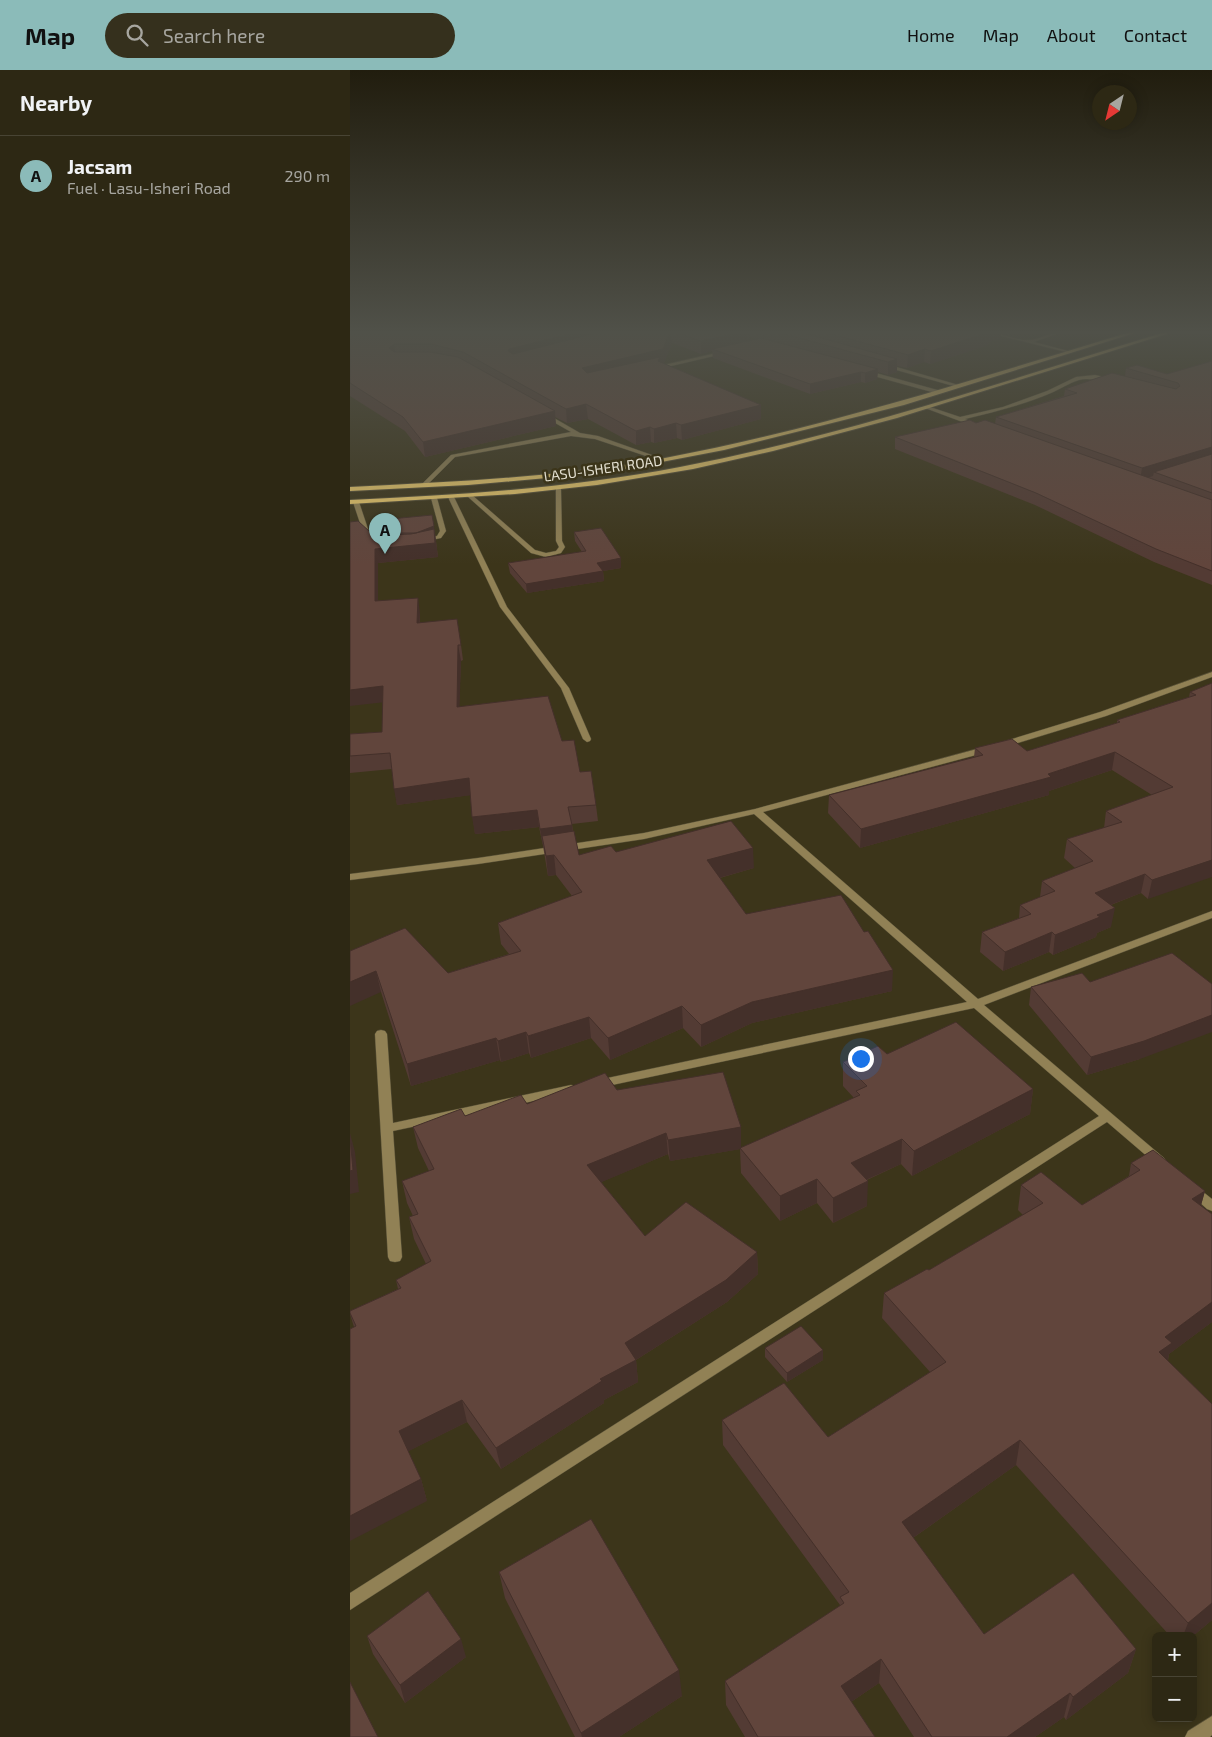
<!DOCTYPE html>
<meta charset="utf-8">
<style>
:root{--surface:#2d2814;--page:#35301d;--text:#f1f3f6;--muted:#a7a6a0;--line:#484434;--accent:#8bbbb9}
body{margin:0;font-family:"Exo 2",sans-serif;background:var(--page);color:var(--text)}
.controls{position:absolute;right:15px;bottom:15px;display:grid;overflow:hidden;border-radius:8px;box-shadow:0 2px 12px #0003}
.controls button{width:45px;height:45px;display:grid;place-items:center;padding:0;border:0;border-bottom:1px solid var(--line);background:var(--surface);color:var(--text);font:25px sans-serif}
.compass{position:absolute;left:742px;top:15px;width:45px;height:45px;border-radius:50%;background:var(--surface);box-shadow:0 2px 12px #0003;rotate:215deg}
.you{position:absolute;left:510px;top:988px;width:18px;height:18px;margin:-12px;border:4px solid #fff;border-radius:50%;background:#1a73e8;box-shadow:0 0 0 8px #1a73e833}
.badge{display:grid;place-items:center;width:32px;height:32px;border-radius:50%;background:var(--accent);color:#111;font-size:16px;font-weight:700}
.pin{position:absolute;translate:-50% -41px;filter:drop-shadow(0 1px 2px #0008)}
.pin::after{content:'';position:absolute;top:26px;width:18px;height:15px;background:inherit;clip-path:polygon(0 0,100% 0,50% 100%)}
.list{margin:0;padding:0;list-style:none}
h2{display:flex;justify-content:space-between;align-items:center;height:65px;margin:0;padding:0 20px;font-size:21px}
h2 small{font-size:16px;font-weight:400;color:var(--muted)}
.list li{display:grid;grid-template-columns:32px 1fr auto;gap:15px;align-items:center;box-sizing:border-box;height:80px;padding:0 20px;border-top:1px solid var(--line)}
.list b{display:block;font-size:19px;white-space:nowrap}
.list p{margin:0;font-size:16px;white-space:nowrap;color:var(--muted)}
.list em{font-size:16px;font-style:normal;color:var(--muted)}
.icon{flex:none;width:28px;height:28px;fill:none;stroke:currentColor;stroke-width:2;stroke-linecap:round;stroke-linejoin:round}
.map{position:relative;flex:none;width:862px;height:1667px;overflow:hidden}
header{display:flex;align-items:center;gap:30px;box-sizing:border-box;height:70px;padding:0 25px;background:var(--accent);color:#111}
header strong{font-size:24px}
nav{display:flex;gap:28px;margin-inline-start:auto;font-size:18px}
.search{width:350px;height:45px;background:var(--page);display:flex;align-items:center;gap:12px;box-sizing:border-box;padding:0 18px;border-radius:28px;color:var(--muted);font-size:19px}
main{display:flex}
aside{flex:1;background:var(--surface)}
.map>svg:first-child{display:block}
</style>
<header>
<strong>Map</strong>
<div class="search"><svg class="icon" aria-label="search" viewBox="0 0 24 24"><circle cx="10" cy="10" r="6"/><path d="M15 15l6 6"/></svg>Search here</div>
<nav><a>Home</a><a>Map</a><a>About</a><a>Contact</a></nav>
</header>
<main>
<aside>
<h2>Nearby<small></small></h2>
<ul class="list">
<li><span class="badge">A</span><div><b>Jacsam</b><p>Fuel · Lasu-Isheri Road</p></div><em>290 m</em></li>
</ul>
</aside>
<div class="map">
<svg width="862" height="1667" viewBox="0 0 862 1667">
<rect width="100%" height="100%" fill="#3c351a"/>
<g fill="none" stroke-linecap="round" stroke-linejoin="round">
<g stroke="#575037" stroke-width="1">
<path id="service" d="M 532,294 L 536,294 L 612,316 L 607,317 L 532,296 Z
M 193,344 L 197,344 L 230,363 L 248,366 L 316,390 L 311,391 L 245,369 L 221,366 L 105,387 L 75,417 L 70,416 L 101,385 L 221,362 L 193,346 Z
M 84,426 L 87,428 L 96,461 L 91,468 L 71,472 L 71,470 L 87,466 L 90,461 L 81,428 Z
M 4,431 L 9,432 L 21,468 L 20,469 L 15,468 L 3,432 Z"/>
</g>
<g stroke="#575037" stroke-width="1">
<path id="minor" d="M 636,262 C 650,262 666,271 678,270 C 690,270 700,262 712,262 L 684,272 L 722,282 L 720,283 Z
M 375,281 L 377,283 L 304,300 L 301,298 Z
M 515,300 L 591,321 L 592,322 L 589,324 L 513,303 Z
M 745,305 L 763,309 C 754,313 739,307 729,310 C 719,313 710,319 701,323 C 673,335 644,342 615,349 L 628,354 L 628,356 L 626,357 L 575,338 L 580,337 L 610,347 L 653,337 L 697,321 L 726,307 Z
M 206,417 L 211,418 L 212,471 L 215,477 L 211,483 L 196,487 L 181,483 L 117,426 L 122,425 L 185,480 L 196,483 L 206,481 L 209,477 L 206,471 Z
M 99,426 L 104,427 L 157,537 L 219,618 L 241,669 L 240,671 L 237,672 L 233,669 L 211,618 L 150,537 L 98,427 Z
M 862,602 L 862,607 L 756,646 L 655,677 L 649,677 L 648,675 L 649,673 L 750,642 Z
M 638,676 L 642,679 L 641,681 L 413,742 L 628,929 L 862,841 L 862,848 L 634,935 L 814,1088 L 816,1091 L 814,1094 L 810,1096 L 806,1094 L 757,1052 L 0,1540 L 0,1523 L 749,1046 L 624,938 L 248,1018 L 244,1017 L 242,1014 L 244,1011 L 248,1010 L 617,932 L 404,744 L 294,769 L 128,794 L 0,810 L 0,804 L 128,788 L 294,763 L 405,739 Z
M 31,960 L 35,961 L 37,964 L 43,1053 L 221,1015 L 225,1016 L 227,1019 L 225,1022 L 221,1023 L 43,1061 L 52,1187 L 50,1191 L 45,1192 L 40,1191 L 38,1187 L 25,964 L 27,961 Z
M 843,1115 L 847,1117 L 862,1129 L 862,1141 L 857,1139 L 839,1123 L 837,1120 L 839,1117 Z
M 862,1646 L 862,1665 L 860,1667 L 835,1667 L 838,1661 Z"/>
</g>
<g stroke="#575037" stroke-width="2">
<path id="primary" d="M 780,262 L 788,262 L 554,335 L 374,380 L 275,399 L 197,408 L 118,415 L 0,421 L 0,417 C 105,412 212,407 315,388 C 473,358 626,309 780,262 Z
M 815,262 L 823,262 L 547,348 L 423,381 L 343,399 L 247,415 L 165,424 L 0,434 L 0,430 C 110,425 221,418 330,397 C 494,366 655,311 815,262 Z"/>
</g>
<use href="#service" fill="#918155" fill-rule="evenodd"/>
<use href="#minor" fill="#918155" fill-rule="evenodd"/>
<use href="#primary" fill="#eecc6d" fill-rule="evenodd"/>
</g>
<path fill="#533b34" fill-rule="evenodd" d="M 0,262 L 668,262 L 659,265 L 651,263 L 651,268 L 639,272 L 638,275 L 580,294 L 574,292 L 557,298 L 547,296 L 547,302 L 538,305 L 528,302 L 527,309 L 515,313 L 511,312 L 460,324 L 363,288 L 362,281 L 351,284 L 322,273 L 314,293 L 313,293 L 411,349 L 332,370 L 327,368 L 304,373 L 301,372 L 286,375 L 238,349 L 217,353 L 205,347 L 206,356 L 75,387 L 55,361 L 0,326 ZM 399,267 L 406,269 L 399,270 Z
M 862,291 L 862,515 L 804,492 L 685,435 L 545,379 L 545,367 L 626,353 L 645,354 L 646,347 L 714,326 L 715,319 L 775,306 L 776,298 L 817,304 Z
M 19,456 L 85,463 L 88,487 L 28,493 L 28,531 L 70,543 L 70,553 L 111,575 L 113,590 L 111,591 L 109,637 L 212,671 L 230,702 L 246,735 L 248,751 L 222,754 L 223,761 L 229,785 L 266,782 L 404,798 L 370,808 L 396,844 L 542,921 L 402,953 L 351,977 L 333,958 L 260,990 L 241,968 L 181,988 L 179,983 L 151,992 L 150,990 L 61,1016 L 31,922 L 0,881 L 98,903 L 159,884 L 151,874 L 148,853 L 222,826 L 206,805 L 198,806 L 193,776 L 189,757 L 125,764 L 120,725 L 47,735 L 42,699 L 0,703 L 0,664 L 32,662 L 33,632 L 19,461 L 20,461 Z
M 224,462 L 271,498 L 253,501 L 254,511 L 177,523 L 160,503 L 158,493 L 232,482 L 225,471 Z
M 862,613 L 798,829 L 791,823 L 761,835 L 761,857 L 747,863 L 746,867 L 703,885 L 699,882 L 653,901 L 630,882 L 632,862 L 669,848 L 670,835 L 690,827 L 692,811 L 725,798 L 714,788 L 717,769 L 754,758 L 756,741 L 802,725 L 762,700 L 699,721 L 699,725 L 510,778 L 478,743 L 479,725 L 624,687 L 625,678 L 677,681 L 767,653 L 767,650 L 839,627 L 840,622 Z
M 681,917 L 790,989 L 737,1005 L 679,935 Z
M 537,984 L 683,1019 L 680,1044 L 562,1106 L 551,1094 L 517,1110 L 517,1136 L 483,1153 L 467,1133 L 430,1151 L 391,1103 L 390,1079 L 320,1091 L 318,1084 L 251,1112 L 295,1166 L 407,1182 L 408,1204 L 377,1232 L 286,1290 L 288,1312 L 254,1330 L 254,1333 L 151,1399 L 117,1352 L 58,1381 L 71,1409 L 77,1431 L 4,1257 L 0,1244 L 0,1241 L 48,1219 L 46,1210 L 76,1194 L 64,1169 L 59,1147 L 63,1146 L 57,1133 L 52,1111 L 79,1101 L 68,1078 L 63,1057 L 115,1046 L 177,1034 L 267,1020 L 391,1078 L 504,1028 L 493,1016 L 493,992 Z
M 781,1093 L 855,1121 L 851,1135 L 862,1144 L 862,1252 L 819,1284 L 818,1291 L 862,1334 L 862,1550 L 843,1566 L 820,1566 L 666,1395 L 563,1468 L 634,1564 L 786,1579 L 778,1603 L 716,1650 L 714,1647 L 685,1667 L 564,1667 L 529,1613 L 501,1632 L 525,1667 L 395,1667 L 376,1635 L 375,1611 L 490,1536 L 490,1535 L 373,1375 L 372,1350 L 478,1367 L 580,1302 L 532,1248 L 534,1223 L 579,1200 L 673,1145 L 668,1140 L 671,1115 L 732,1135 L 779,1106 Z
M 415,1278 L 473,1290 L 437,1312 L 415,1287 Z
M 149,1502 L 332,1626 L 269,1667 L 225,1667 L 155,1528 Z
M 17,1566 L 116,1587 L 55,1633 L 23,1584 Z"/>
<path fill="#44302a" d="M 228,262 L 280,262 L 159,294 L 158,281 L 159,279 Z
M 321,262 L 322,273 L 314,293 L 233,312 L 232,298 Z
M 391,262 L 398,262 L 399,273 L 362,279 L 362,281 L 351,284 L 351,271 Z
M 635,262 L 651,262 L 651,268 L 639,272 L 638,275 L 580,294 L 581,281 Z
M 659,262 L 668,262 L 659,265 Z
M 44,274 L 46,287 L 39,278 Z
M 575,279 L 574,292 L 557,298 L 558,285 Z
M 547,289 L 547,302 L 538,305 L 538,292 Z
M 528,299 L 527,309 L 515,313 L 515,303 Z
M 511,302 L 511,312 L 460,324 L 460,314 Z
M 236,334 L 238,349 L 217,353 L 216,339 Z
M 411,335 L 411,349 L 332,370 L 331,355 Z
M 205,341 L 206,356 L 75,387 L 73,372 Z
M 326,353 L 327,368 L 304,373 L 304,359 Z
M 300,357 L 301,372 L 286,375 L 286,361 Z
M 862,377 L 862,388 L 804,402 L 803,406 L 790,410 L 792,398 Z
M 84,456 L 88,487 L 28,493 L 28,546 L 25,531 L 25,479 Z
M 271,488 L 271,498 L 253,501 L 254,511 L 177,523 L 176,514 L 247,493 Z
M 68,528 L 70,543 L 69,568 L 67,553 Z
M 108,575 L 111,591 L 109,653 L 107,637 Z
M 33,616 L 36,632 L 0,636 L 0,620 Z
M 765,682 L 762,700 L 699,721 L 699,725 L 510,778 L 511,759 L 698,704 Z
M 119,708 L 122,725 L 47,735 L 44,719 Z
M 187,740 L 189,757 L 125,764 L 122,747 Z
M 222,755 L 224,772 L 192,766 L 193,776 L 190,759 Z
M 403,778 L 404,798 L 358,811 L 357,790 Z
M 204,785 L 206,805 L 198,806 L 196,786 Z
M 862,790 L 862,807 L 798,829 L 802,810 Z
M 795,804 L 791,823 L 742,842 L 745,823 Z
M 765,838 L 761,857 L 747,863 L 746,867 L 703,885 L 705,865 L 747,845 Z
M 702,862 L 699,882 L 653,901 L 655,882 Z
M 543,900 L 542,921 L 402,953 L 351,977 L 351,955 L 402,932 Z
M 26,901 L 31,922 L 0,936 L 0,912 Z
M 332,936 L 333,958 L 260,990 L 258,968 Z
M 862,945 L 862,962 L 790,989 L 737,1005 L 741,987 Z
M 239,947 L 241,968 L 181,988 L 178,966 Z
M 176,962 L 179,983 L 151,992 L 148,971 Z
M 146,968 L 150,990 L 61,1016 L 57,994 Z
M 683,1019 L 680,1044 L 562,1106 L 564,1081 Z
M 391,1057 L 391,1079 L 320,1091 L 318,1070 Z
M 0,1063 L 5,1082 L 9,1122 L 0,1124 Z
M 316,1063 L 318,1084 L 240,1117 L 237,1095 Z
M 552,1069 L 551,1094 L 500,1117 L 501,1093 Z
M 467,1109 L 467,1133 L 430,1151 L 430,1126 Z
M 518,1111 L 517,1136 L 483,1153 L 483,1128 Z
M 855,1121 L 848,1146 L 842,1129 Z
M 407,1182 L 408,1204 L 377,1232 L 281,1293 L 286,1290 L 288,1312 L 254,1330 L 254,1333 L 151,1399 L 146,1378 L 250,1309 L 275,1273 Z
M 862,1232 L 862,1252 L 819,1284 L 816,1299 L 809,1282 L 815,1267 Z
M 473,1280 L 473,1290 L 437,1312 L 437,1303 Z
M 112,1330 L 117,1352 L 55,1383 L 49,1361 Z
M 670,1370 L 666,1395 L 550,1477 L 552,1452 Z
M 71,1409 L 77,1431 L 0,1471 L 0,1446 Z
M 862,1533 L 862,1550 L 843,1566 L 833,1566 L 838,1553 Z
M 111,1569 L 116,1587 L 55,1633 L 50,1615 Z
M 786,1579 L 778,1603 L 716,1650 L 723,1627 Z
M 531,1589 L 529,1613 L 489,1640 L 491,1616 Z
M 329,1600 L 332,1626 L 269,1667 L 232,1667 L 231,1663 Z
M 720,1623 L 714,1647 L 685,1667 L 657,1667 Z"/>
<path fill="#61453c" stroke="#44302a" d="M 0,262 L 228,262 L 159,279 L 158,281 L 163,284 L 250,262 L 320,262 L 313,279 L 232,298 L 237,303 L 310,287 L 308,291 L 411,335 L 331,355 L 326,353 L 304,359 L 300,357 L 286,361 L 236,334 L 216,339 L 113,282 L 81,274 L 44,274 L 39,278 L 44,282 L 80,282 L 108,287 L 205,341 L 73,372 L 53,347 L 0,313 Z
M 325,262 L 391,262 L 351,271 Z
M 427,262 L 450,262 L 547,289 L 538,292 Z
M 474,262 L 639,262 L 581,281 L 575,279 L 558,285 Z
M 411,268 L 528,299 L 515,303 L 511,302 L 460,314 L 362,279 Z
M 862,291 L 862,377 L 792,398 L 646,347 L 727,323 L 715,319 L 762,303 L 826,319 L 830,316 L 828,313 L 776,298 L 787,295 L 817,304 Z
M 620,350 L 626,353 L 635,350 L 862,430 L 862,501 L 806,479 L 686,423 L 545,367 Z
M 862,384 L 862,423 L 804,402 Z
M 82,445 L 84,456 L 66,463 L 35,463 L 20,459 L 19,456 L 30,455 L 30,450 Z
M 8,451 L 19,461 L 38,465 L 61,464 L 84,459 L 85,473 L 25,479 L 25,531 L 68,528 L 67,553 L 107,549 L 111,575 L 108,575 L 107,637 L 198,626 L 212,671 L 224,670 L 230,702 L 241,701 L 246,735 L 218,737 L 222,755 L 190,759 L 187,740 L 122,747 L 119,708 L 44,719 L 40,683 L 0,686 L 0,664 L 32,662 L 33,616 L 0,620 L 0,452 Z
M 251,458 L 271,488 L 247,493 L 253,501 L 176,514 L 158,493 L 236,481 L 224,462 Z
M 862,613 L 862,790 L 802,810 L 795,804 L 745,823 L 765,838 L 747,845 L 750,847 L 705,865 L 702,862 L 655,882 L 632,862 L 681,844 L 670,835 L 705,821 L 692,811 L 743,791 L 717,769 L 772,752 L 756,741 L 823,717 L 765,682 L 698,704 L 701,707 L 511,759 L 479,725 L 633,685 L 625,678 L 662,669 L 677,681 L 770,652 L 767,650 L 846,625 L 840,622 Z
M 381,751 L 403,778 L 357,790 L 396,844 L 491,825 L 514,862 L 518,861 L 543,900 L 402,932 L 351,955 L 332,936 L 258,968 L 239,947 L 178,966 L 176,962 L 148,971 L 146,968 L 57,994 L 26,901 L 0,912 L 0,881 L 55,858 L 98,903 L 171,881 L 148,853 L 232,822 L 204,785 L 196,786 L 192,766 L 224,761 L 229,785 L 261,776 L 266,782 Z
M 822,883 L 862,914 L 862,945 L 794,971 L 741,987 L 681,917 L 732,903 L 740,912 Z
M 606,952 L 683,1019 L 564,1081 L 552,1069 L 501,1093 L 518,1111 L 483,1128 L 467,1109 L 430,1126 L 390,1078 L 510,1025 L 506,1021 L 517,1016 L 493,992 L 528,976 L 537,984 Z
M 373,1002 L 391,1057 L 318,1070 L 316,1063 L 237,1095 L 295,1166 L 336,1132 L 407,1182 L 376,1210 L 275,1273 L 286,1290 L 250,1309 L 252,1311 L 146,1378 L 112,1330 L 49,1361 L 71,1409 L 0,1446 L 0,1259 L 6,1256 L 0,1243 L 0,1241 L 51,1218 L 46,1210 L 81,1191 L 59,1147 L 68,1144 L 52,1111 L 84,1099 L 63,1057 L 111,1039 L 115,1046 L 171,1025 L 177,1034 L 255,1003 L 267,1020 Z
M 0,1067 L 3,1100 L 0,1101 Z
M 803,1080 L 855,1121 L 842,1129 L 862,1144 L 862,1232 L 815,1267 L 822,1273 L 809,1282 L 862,1334 L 862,1533 L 838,1553 L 670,1370 L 552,1452 L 634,1564 L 723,1503 L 786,1579 L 723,1627 L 720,1623 L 657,1667 L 582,1667 L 531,1589 L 491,1616 L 525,1667 L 408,1667 L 375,1611 L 494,1533 L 490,1527 L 499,1522 L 372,1350 L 434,1313 L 478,1367 L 596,1292 L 534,1223 L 577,1199 L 579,1200 L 693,1133 L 671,1115 L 691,1102 L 732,1135 L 790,1100 L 781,1093 Z
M 451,1256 L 473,1280 L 437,1303 L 415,1278 Z
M 241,1449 L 329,1600 L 231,1663 L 149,1502 Z
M 78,1521 L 111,1569 L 50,1615 L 17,1566 Z
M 0,1612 L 28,1667 L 0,1667 Z"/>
<linearGradient id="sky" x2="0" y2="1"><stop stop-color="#211d0e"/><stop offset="0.53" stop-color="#505149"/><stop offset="1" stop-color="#505149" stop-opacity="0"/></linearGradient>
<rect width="862" height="495" fill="url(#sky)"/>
<g text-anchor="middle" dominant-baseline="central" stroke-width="5" stroke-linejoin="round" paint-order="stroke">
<g font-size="14" fill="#e3dfd0" stroke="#3c351a">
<text transform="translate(253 398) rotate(-8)">LASU-ISHERI ROAD</text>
</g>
</g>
</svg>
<div class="controls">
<button>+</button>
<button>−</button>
</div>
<svg class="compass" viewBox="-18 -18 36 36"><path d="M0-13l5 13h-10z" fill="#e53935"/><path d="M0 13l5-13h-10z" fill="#a7a6a0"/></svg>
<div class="you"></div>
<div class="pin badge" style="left:35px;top:484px">A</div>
</div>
</main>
